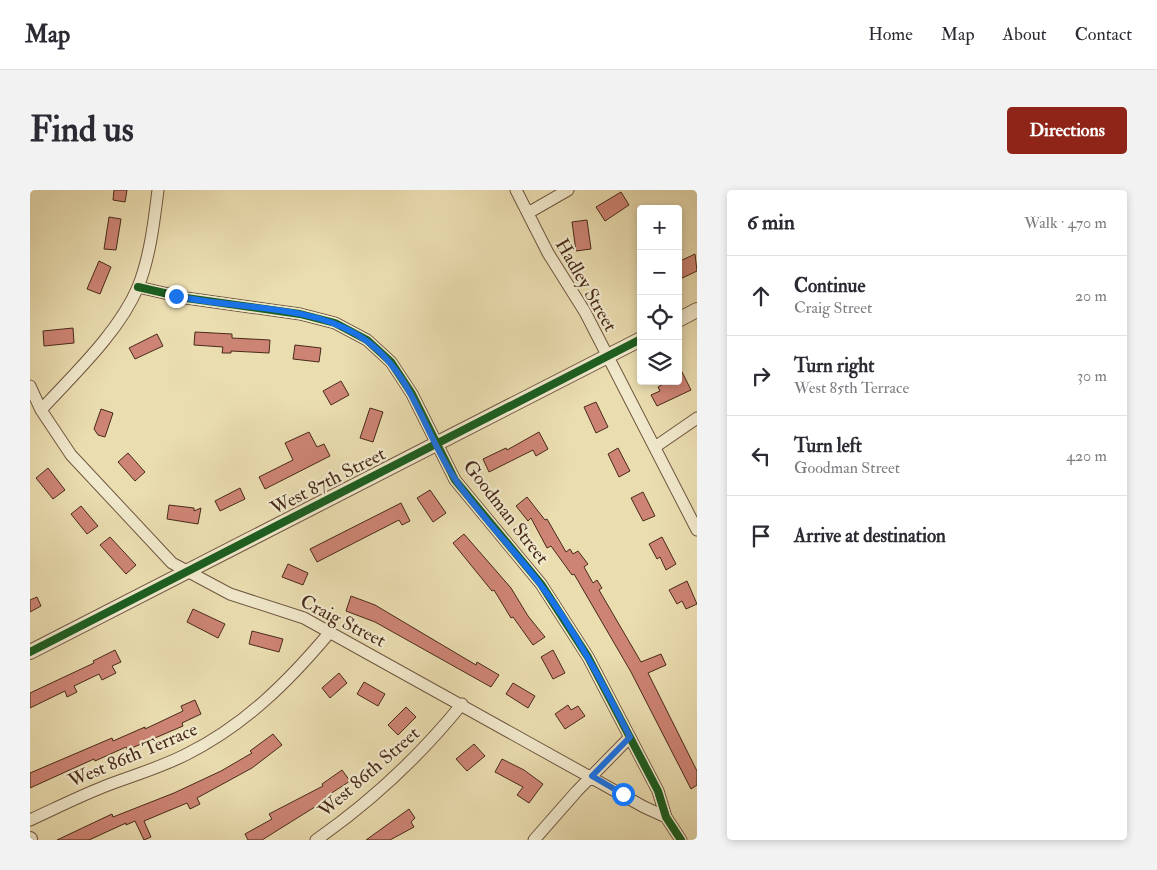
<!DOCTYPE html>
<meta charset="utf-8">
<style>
:root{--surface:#fff;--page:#f2f2f3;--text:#2b2b33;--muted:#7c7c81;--line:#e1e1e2;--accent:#8f2418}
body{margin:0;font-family:"IM FELL Double Pica",serif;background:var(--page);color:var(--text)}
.controls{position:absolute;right:15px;top:15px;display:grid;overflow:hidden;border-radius:5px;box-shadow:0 2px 8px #0003}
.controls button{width:45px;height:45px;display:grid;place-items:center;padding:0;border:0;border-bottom:1px solid var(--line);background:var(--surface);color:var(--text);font:25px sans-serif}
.stop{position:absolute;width:15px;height:15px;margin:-11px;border:4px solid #1a73e8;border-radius:50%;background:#fff}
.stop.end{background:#1a73e8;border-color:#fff;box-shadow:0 1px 5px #0008}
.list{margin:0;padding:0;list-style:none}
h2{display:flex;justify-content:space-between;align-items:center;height:65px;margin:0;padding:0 20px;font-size:21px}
h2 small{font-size:16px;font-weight:400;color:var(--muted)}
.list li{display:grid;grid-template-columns:32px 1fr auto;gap:15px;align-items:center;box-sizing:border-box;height:80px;padding:0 20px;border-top:1px solid var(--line)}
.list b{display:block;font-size:19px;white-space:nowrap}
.list p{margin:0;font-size:16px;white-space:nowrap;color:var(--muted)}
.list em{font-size:16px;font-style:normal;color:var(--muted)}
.icon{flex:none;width:28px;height:28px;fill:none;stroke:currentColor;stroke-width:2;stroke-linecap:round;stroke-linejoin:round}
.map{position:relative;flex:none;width:667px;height:650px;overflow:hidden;border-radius:5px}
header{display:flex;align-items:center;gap:30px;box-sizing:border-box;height:70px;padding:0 25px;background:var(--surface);border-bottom:1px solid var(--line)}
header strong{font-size:24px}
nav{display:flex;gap:28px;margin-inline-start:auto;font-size:18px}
.intro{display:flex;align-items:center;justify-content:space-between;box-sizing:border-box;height:120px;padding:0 30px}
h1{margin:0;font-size:35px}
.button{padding:12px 22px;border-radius:5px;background:var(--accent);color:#fff;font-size:18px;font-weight:700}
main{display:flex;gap:30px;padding:0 30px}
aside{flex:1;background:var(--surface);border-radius:5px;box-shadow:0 2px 8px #0003}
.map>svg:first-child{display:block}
</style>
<header>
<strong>Map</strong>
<nav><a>Home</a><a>Map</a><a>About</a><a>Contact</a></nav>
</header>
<div class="intro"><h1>Find us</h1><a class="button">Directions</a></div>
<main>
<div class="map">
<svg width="667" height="650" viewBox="0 0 667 650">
<rect width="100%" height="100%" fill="#eaddb0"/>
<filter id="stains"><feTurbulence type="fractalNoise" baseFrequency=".004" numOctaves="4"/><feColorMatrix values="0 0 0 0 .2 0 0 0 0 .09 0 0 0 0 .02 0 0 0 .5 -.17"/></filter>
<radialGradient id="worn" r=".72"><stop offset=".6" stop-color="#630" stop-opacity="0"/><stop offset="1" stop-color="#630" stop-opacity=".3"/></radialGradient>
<path fill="#cd8474" stroke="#482a1a" d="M 84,0 L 97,0 L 95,12 L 83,10 Z
M 591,2 L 599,15 L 575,31 L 566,17 Z
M 79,27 L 91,29 L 86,60 L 74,59 Z
M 557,30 L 561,59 L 546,61 L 542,32 Z
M 665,64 L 667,81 L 648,90 L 648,72 Z
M 69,71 L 81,77 L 70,104 L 57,99 Z
M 43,138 L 44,153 L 14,156 L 13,141 Z
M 165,142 L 202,144 L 202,148 L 240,150 L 239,163 L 201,161 L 201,163 L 192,163 L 193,157 L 164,155 Z
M 127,144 L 133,156 L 105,169 L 99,158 Z
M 265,155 L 291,158 L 289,172 L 263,169 Z
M 648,174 L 661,200 L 627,216 L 621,205 L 630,201 L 628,197 L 639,191 L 648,191 Z
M 311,191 L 319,205 L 301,215 L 293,201 Z
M 566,212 L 578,237 L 566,243 L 554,217 Z
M 340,218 L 353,222 L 343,252 L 330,248 Z
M 71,219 L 83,223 L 75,247 L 68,245 L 64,239 Z
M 279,242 L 287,257 L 294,254 L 300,266 L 235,299 L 229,287 L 263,270 L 255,253 Z
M 509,242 L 518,259 L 506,266 L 503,260 L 459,282 L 453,269 L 476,258 L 477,260 Z
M 588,258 L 600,281 L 589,287 L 578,264 Z
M 98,263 L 115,282 L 105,291 L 88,272 Z
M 18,278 L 35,300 L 23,309 L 6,288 Z
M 210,298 L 215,309 L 190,321 L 185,311 Z
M 400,300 L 416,323 L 403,332 L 387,308 Z
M 613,302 L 625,326 L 613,331 L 601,308 Z
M 497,307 L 515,330 L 517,329 L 536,362 L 540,359 L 543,364 L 548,361 L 558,374 L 554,377 L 563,393 L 567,390 L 572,398 L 569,400 L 611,472 L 631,464 L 636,475 L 618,483 L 667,581 L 667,595 L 661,599 L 601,482 L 544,384 L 542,385 L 521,356 L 517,358 L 501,328 L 498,331 L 486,316 Z
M 371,313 L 380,331 L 372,335 L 369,330 L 287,372 L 280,359 Z
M 139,315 L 164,318 L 164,321 L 171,318 L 168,334 L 137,329 Z
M 51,316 L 68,336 L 57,344 L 41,324 Z
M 434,344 L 481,398 L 498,426 L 515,447 L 503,455 L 483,427 L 481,428 L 464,400 L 462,401 L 423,353 Z
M 80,347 L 106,375 L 96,384 L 70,355 Z
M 632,347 L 646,374 L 636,380 L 630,367 L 627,369 L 619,354 Z
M 258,374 L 278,383 L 273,395 L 252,387 Z
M 657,391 L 667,414 L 656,419 L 652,411 L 647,414 L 639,400 Z
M 321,406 L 345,415 L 446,475 L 447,472 L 469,485 L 461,497 L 345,432 L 316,421 Z
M 7,407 L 11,416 L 0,422 L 0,410 Z
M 163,419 L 195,434 L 188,448 L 157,432 Z
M 222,441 L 253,449 L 249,462 L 219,454 Z
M 85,460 L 91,472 L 82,476 L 86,483 L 72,490 L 69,484 L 44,496 L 47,502 L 37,507 L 35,501 L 0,518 L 0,503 L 64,473 L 63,471 Z
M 523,460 L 535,483 L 523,489 L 511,467 Z
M 309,483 L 317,493 L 300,508 L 292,498 Z
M 334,492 L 355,504 L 348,516 L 327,504 Z
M 483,493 L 505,506 L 498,518 L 476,504 Z
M 165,510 L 171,524 L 152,533 L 153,536 L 97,560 L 96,557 L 65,571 L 64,569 L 0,598 L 0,583 L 82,548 L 83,551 L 115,537 L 115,539 L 153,521 L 151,516 Z
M 538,515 L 541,520 L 548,516 L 555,526 L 535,539 L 525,524 Z
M 376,517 L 386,527 L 368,545 L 358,535 Z
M 243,544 L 252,555 L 222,578 L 167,608 L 170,614 L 160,619 L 157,613 L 114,631 L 121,647 L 114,650 L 105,631 L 96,635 L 96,633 L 59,650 L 27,650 L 82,624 L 83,627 L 144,603 L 191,581 L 222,563 L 220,561 Z
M 444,554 L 455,566 L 437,581 L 426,569 Z
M 472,569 L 494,580 L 513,594 L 499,613 L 487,605 L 493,597 L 465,582 Z
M 312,580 L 320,591 L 294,608 L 296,610 L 232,650 L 218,650 L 215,644 L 242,629 L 239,624 L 293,596 L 292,594 Z
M 379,619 L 385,628 L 381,632 L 384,637 L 360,650 L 336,650 Z"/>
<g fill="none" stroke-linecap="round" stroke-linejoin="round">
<g stroke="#705740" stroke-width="13">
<path id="minor" d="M 486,0 L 518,63 L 555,122 L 667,340
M 498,23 L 538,0
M 108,97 L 156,108 L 270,124 L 305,133 L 337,150 L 361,172 L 382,204 L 425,290 L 511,394 L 558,467 L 628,601 L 636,627 L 651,650
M 0,196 L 11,220 L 41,265 L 142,373 L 200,404 L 274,428 L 614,617 L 636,627
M 11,220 C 44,184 89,142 108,97 C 120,67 124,32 128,0
M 625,257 L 667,228
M 0,630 C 24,619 48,607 73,597 C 101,586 130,578 157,564 C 215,535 259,491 300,442
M 286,650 C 342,611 389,567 432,514
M 504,650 L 547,601 L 600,547"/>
</g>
<g stroke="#705740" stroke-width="16">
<path id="tertiary" d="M 648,130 L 667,120
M 0,462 L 611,149
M 0,649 L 0,650"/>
</g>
<use href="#minor" stroke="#f1e9cc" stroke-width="11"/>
<use href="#tertiary" stroke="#f1e9cc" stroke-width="14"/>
<g stroke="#f1e9cc" stroke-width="11">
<path id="cycleway" d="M 108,97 L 156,108 L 270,124 L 305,133 L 337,150 L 361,172 L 382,204 L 425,290 L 511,394 L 558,467 L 628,601 L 636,627 L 651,650
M 0,462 L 611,149"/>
</g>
<use href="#cycleway" stroke="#1b5e20" stroke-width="8"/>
</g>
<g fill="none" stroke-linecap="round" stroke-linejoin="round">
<path stroke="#1a73e8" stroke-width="6" d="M 146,106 C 203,119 275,114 326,144 C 383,177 392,242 427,292 C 452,328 484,359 510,394 C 546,442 573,494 600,547 L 562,586 L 593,604"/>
</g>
<g text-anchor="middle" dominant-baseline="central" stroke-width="4.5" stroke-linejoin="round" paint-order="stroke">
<g font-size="19" fill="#482a1a" stroke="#f1e9cc">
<text transform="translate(556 95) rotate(60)">Hadley Street</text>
<text transform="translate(298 291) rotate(-27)">West 87th Street</text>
<text transform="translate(476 322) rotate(52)">Goodman Street</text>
<text transform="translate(313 431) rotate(27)">Craig Street</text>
<text transform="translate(103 565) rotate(-23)">West 86th Terrace</text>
<text transform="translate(339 582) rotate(-41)">West 86th Street</text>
</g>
</g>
<rect width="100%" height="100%" filter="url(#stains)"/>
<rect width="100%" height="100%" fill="url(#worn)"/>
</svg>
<div class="controls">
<button>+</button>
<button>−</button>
<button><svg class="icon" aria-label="locate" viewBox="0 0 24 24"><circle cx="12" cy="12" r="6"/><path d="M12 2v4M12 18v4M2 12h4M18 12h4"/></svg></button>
<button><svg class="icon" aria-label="layers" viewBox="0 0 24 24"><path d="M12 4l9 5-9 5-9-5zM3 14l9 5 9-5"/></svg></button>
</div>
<div class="stop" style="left:593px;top:604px"></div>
<div class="stop end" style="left:146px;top:106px"></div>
</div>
<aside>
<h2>6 min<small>Walk · 470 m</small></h2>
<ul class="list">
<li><svg class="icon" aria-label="ahead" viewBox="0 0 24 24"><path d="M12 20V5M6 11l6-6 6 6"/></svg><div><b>Continue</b><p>Craig Street</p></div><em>20 m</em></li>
<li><svg class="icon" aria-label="right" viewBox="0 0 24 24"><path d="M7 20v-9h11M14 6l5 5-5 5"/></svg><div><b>Turn right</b><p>West 85th Terrace</p></div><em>30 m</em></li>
<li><svg class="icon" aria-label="left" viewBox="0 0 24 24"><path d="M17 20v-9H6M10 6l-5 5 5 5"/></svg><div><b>Turn left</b><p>Goodman Street</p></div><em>420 m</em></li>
<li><svg class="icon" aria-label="arrive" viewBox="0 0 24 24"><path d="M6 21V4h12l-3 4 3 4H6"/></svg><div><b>Arrive at destination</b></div></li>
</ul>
</aside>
</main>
